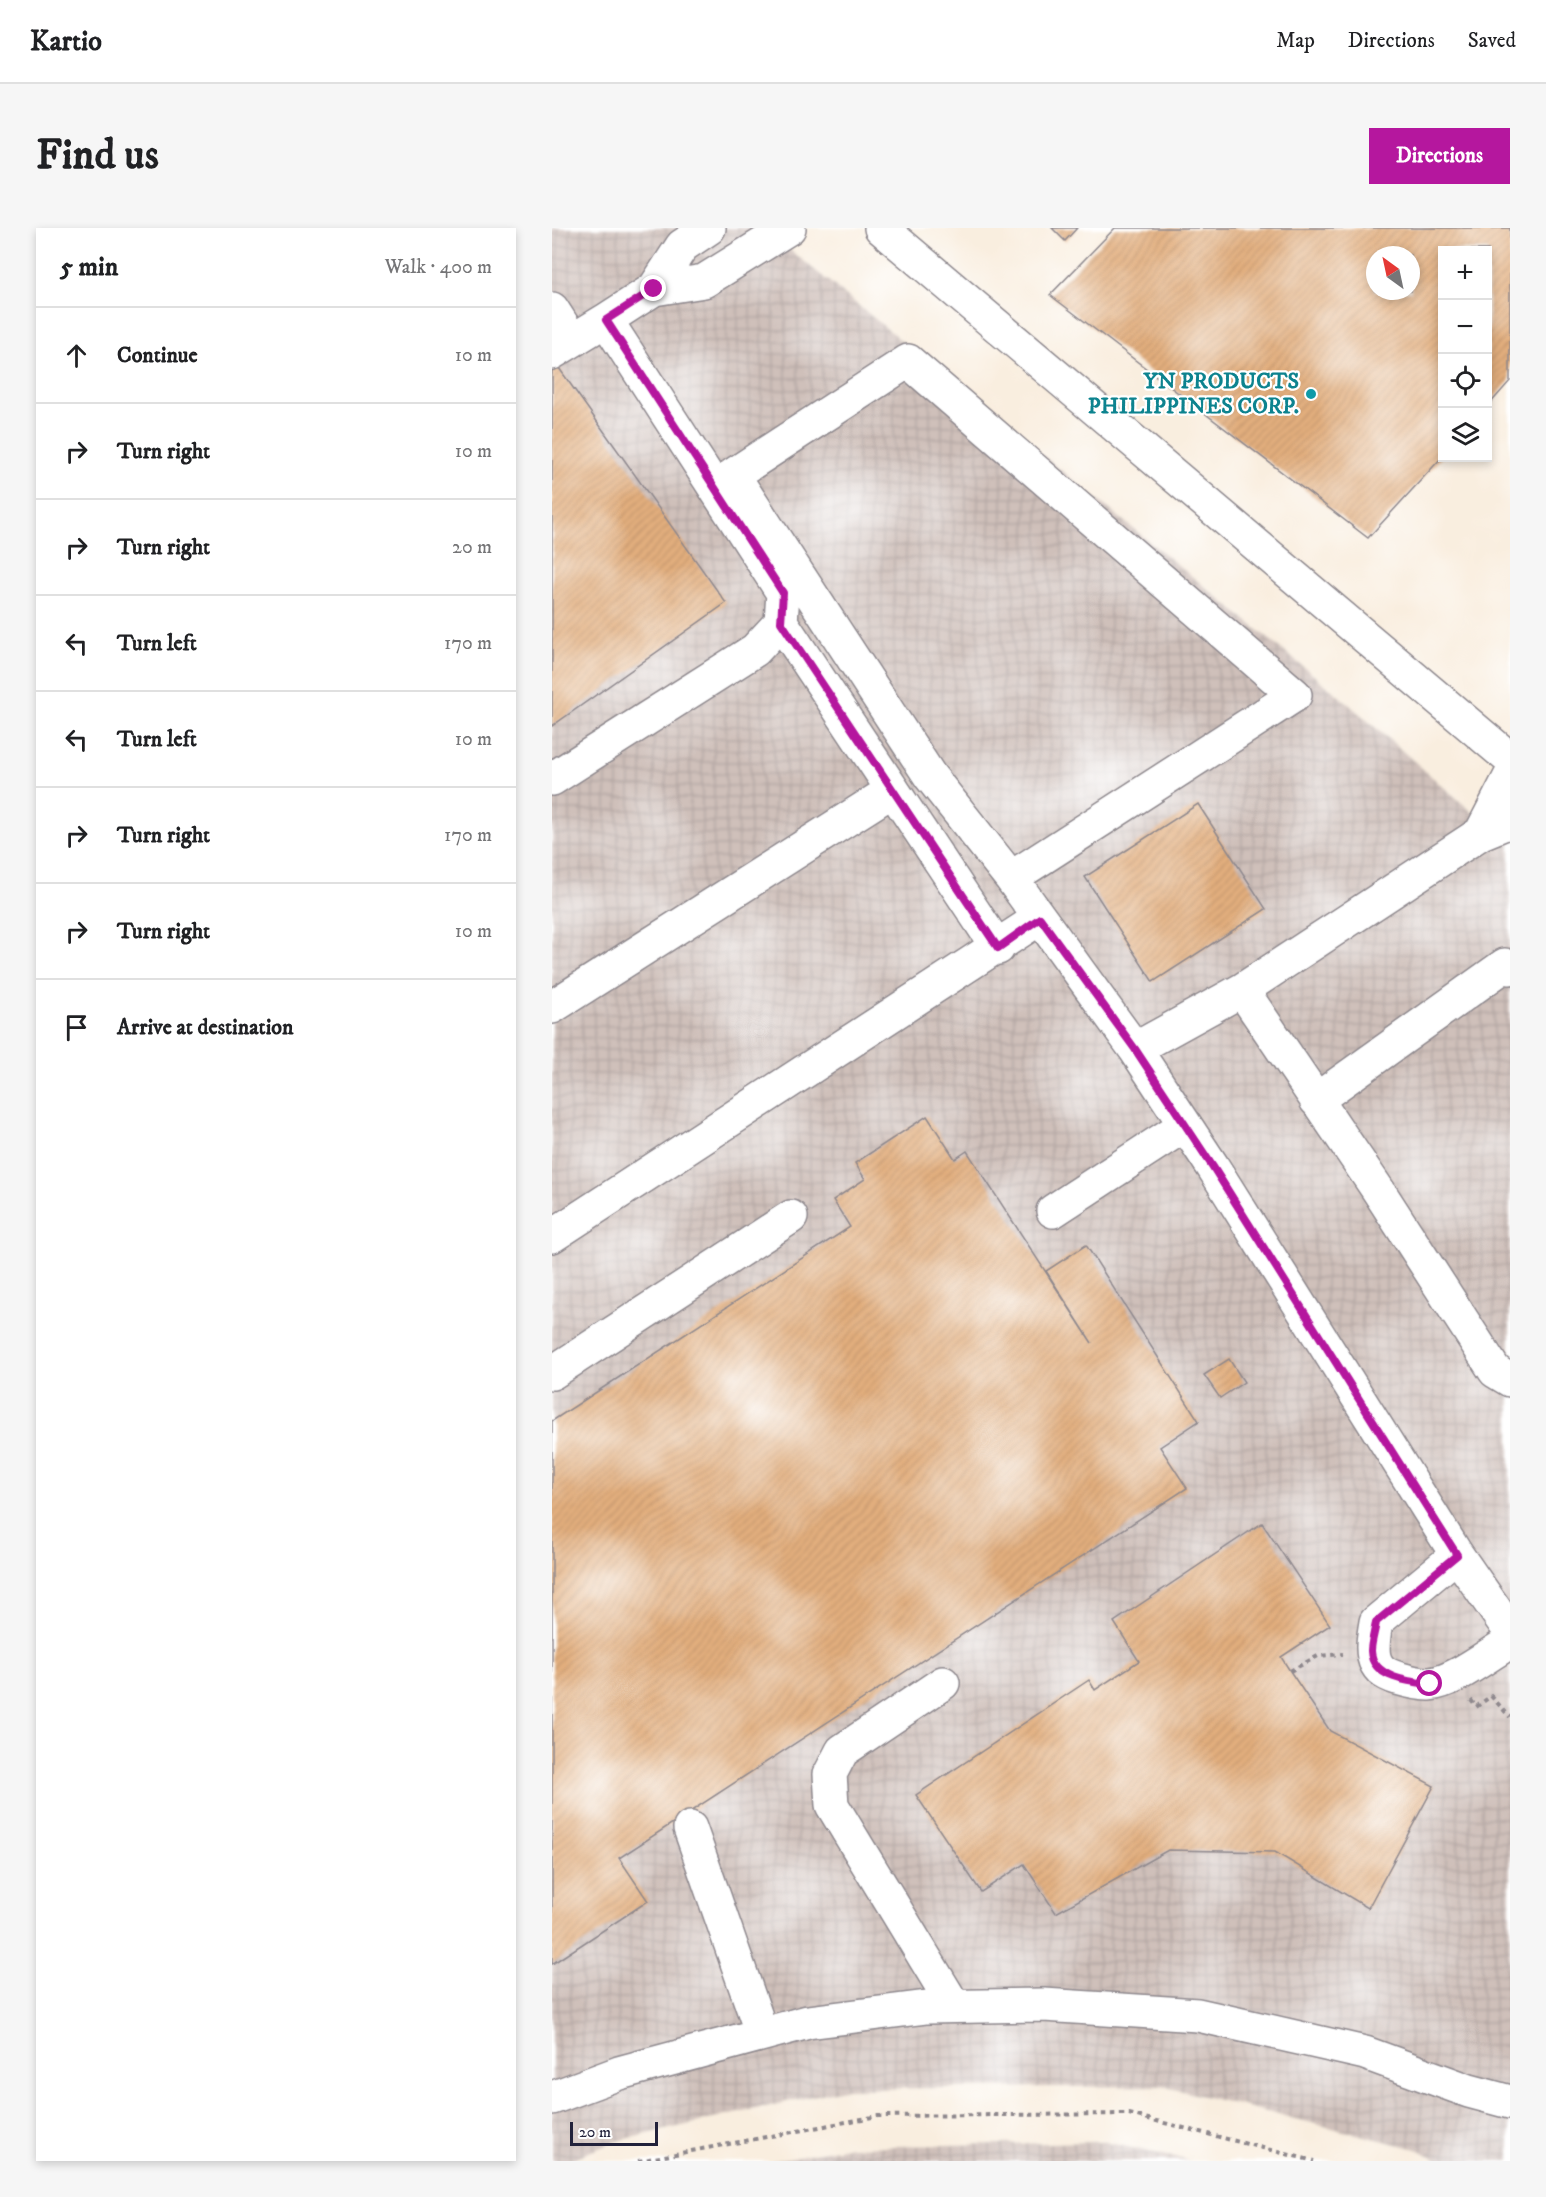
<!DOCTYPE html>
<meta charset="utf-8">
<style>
:root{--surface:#fff;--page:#f6f6f6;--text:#202124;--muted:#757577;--line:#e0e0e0;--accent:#b5179e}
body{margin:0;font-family:"IM FELL DW Pica",serif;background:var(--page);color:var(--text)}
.controls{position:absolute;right:18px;top:18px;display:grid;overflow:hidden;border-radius:0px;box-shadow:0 3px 9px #0003}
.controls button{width:54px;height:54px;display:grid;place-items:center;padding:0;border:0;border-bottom:2px solid var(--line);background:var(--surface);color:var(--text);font:30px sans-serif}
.compass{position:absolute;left:814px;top:18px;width:54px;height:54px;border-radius:50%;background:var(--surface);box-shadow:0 3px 9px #0003;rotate:327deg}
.scale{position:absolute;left:18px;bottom:15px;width:88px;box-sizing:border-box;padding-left:6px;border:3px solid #22223b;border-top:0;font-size:16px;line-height:21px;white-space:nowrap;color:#22223b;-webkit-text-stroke:4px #fff;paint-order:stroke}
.stop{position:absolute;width:18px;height:18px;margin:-14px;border:4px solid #b5179e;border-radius:50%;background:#fff}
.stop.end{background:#b5179e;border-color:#fff;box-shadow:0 2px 6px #0008}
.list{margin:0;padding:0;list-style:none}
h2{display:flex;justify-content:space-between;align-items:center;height:78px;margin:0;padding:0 24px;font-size:26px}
h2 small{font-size:20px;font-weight:400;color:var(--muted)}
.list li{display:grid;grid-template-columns:39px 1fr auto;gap:18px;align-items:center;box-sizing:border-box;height:96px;padding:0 24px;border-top:2px solid var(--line)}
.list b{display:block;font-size:22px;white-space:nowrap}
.list em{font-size:20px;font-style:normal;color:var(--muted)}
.icon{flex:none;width:33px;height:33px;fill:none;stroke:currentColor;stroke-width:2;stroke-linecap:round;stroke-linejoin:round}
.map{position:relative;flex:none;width:958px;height:1933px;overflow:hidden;border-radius:0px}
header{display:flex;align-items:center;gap:36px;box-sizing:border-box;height:84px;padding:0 30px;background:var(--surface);border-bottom:2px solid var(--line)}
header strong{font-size:28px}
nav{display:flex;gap:33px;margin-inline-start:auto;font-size:21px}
.intro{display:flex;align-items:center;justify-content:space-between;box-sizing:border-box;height:144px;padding:0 36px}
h1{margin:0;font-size:42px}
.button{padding:15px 27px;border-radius:0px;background:var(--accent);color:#fff;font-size:21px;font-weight:700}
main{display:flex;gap:36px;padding:0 36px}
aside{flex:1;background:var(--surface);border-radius:0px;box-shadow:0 3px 9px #0003}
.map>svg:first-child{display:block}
</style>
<header>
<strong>Kartio</strong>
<nav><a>Map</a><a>Directions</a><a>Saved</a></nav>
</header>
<div class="intro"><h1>Find us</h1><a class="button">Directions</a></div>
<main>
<aside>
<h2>5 min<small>Walk · 400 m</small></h2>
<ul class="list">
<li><svg class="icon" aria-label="ahead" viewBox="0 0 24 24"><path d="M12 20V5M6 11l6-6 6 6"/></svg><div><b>Continue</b></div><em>10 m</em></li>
<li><svg class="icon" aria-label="right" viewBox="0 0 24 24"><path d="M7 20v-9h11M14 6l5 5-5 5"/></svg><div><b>Turn right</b></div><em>10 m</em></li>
<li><svg class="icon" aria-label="right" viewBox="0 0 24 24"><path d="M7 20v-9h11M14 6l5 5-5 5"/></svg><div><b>Turn right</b></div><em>20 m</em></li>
<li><svg class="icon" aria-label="left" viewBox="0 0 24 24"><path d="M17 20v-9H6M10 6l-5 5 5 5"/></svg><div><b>Turn left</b></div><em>170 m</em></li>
<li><svg class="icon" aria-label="left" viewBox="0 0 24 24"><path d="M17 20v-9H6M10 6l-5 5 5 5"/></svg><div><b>Turn left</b></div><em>10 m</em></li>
<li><svg class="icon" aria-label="right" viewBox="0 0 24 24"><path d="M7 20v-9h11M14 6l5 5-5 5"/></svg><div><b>Turn right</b></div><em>170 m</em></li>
<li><svg class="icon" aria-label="right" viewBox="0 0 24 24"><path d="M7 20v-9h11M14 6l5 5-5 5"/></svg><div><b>Turn right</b></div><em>10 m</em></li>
<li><svg class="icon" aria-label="arrive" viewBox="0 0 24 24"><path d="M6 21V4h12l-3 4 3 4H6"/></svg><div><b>Arrive at destination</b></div></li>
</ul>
</aside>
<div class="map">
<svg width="958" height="1933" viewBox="0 0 958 1933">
<defs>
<pattern id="industrial-grid" width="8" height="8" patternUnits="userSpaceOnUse" patternTransform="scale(1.5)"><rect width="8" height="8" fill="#cfc0ba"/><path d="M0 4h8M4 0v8" fill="none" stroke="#b1a5a1"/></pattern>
<pattern id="building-hatch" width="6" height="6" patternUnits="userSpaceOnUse" patternTransform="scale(1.5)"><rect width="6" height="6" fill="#e2ae7d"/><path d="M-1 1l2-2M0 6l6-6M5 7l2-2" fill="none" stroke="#c2956d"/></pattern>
</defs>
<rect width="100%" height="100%" fill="#fff"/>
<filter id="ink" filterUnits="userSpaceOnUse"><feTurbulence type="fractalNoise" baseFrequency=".0167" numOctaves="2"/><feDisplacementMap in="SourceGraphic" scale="12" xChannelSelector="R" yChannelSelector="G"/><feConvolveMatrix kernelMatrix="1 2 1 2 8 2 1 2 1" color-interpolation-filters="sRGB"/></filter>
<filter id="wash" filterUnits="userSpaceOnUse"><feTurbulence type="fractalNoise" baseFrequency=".008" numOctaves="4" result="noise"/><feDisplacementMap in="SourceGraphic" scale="24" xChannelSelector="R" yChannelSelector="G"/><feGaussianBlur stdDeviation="1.35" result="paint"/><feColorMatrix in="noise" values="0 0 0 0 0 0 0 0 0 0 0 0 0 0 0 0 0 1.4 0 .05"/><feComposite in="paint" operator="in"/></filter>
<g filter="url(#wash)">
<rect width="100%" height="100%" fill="#f9eedf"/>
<path fill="url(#industrial-grid)" d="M 0,0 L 211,0 L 792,472 L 958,617 L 958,1933 L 889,1933 L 865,1921 L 610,1858 L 291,1861 L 65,1913 L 14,1933 L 0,1933 Z
M 553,1914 L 639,1933 L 220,1933 L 295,1919 Z"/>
<g id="blocks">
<path fill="url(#building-hatch)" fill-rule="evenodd" d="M 500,0 L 525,0 L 513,13 Z
M 563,0 L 958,0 L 958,153 L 936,178 L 936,22 L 891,22 L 891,228 L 816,310 L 498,67 ZM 823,27 L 859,27 L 859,63 L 823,63 Z
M 2,133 L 174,375 L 0,498 L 0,135 Z
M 646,576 L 714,681 L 601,754 L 533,649 Z
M 375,888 L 403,931 L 415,923 L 540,1115 L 494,1043 L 534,1017 L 647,1193 L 608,1219 L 635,1260 L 67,1630 L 96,1673 L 0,1736 L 0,1193 L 298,999 L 281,972 L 313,951 L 303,935 Z
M 677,1131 L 692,1154 L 668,1170 L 652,1147 Z
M 710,1295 L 778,1397 L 729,1429 L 738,1443 L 778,1503 L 882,1558 L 816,1680 L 723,1624 L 616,1622 L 504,1685 L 472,1636 L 429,1664 L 364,1567 L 537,1452 L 543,1462 L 587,1433 L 562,1394 Z"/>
</g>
</g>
<g filter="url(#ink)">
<use href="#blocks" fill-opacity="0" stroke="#8e888d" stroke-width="1.5"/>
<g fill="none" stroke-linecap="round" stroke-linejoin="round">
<g stroke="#8e888d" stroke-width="36">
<path id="minor" d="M 329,0 L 958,531
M 102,61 L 130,18 L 157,0
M 0,81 L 20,112
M 0,125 L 54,92
M 229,394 L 446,720
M 0,551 L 203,422 L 229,394 L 231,365 L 54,92 L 102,61 L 152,53 L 237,0
M 929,605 L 958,549
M 459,650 L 743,467 L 356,133 L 181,247 L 378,548 L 459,650 L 583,821 L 661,939 L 905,1327 L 958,1403
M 690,762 L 826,962 L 943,1143 L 958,1152
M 0,779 L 341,562
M 583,821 L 690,762 L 929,605 L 958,593
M 764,872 L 953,737 L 958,740
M 501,983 L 633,897
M 0,1008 L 488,690
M 0,1145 L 239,989
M 905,1327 L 824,1394 C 820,1418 815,1442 845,1450 C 855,1453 866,1456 877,1456 C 901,1455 937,1426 958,1414
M 391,1455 L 290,1523 L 278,1546 L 280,1577 L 402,1778
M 138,1600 L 210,1806
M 0,1870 L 67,1845 L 256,1794 L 375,1779 L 492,1777 L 646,1787 L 813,1825 L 917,1863 L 958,1874"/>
</g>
<path stroke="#8e888d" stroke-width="4" stroke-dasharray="4.5 4.5" stroke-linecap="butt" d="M 738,1443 L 766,1428 L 791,1426
M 919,1472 L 924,1479 L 939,1468 L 958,1489
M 86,1933 L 326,1888 L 577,1886 L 762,1933"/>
<use href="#minor" stroke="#fff" stroke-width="33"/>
</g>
</g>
<g fill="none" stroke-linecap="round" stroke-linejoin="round" filter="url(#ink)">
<path stroke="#b5179e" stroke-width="8" d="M 102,61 L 54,92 L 231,365 L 229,394 L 446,720 L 488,690 L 583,821 L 661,939 L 905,1327 L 824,1394 C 823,1403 819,1414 819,1423 C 820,1450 858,1454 878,1456"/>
</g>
<circle fill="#0f9aa8" stroke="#fff" stroke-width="2" cx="759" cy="166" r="6"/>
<g text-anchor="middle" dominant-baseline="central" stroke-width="4.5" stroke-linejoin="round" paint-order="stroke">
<g font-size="22" font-weight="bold" fill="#0d838f" stroke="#fff" text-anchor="end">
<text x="747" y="153">YN PRODUCTS<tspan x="747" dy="25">PHILIPPINES CORP.</tspan></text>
</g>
</g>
</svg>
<div class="controls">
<button>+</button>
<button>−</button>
<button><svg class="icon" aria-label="locate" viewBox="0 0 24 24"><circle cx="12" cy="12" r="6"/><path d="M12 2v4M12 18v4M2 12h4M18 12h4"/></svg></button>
<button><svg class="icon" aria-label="layers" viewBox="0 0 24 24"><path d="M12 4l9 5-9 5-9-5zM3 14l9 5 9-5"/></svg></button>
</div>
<svg class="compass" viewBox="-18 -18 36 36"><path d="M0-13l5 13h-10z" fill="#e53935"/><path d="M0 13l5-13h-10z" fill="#757577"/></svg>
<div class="scale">20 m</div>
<div class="stop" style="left:878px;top:1456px"></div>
<div class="stop end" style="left:102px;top:61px"></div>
</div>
</main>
